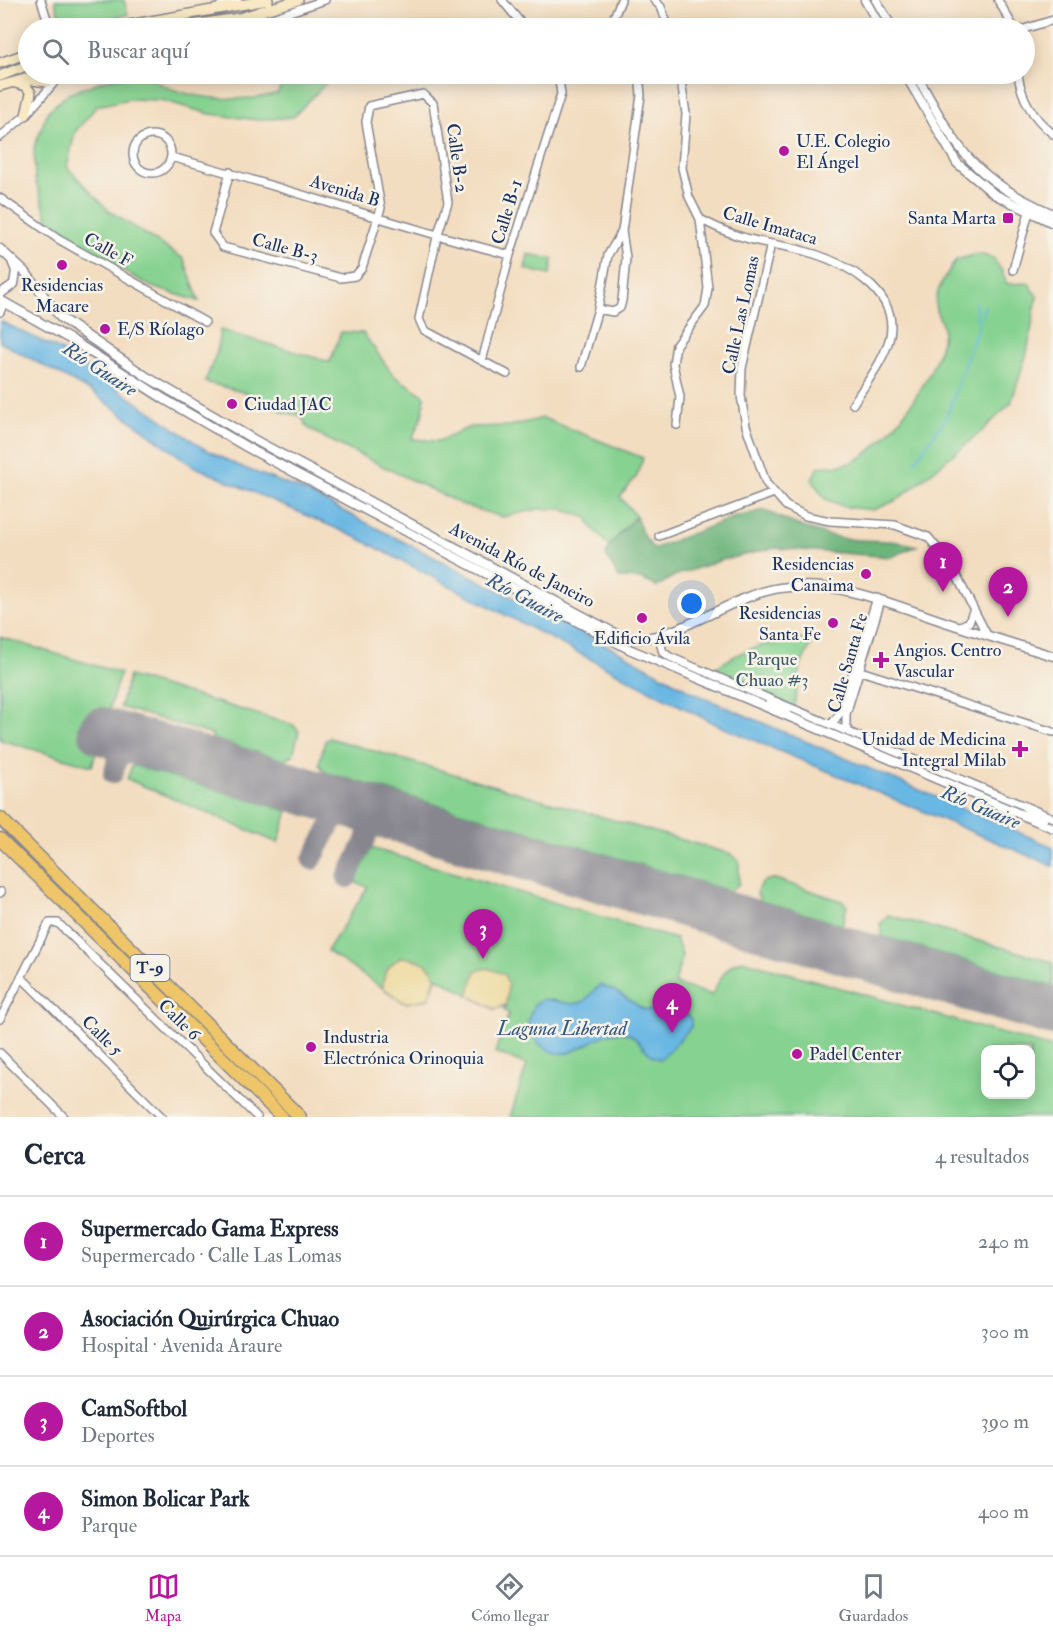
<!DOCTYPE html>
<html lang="es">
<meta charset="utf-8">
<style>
:root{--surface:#fff;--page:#f6f6f7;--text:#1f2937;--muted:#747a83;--line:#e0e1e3;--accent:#b5179e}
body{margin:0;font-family:"IM FELL Double Pica",serif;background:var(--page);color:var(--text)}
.controls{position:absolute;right:18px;bottom:18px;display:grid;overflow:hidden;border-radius:12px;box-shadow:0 3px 15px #0003}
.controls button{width:54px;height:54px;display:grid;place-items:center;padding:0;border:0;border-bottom:2px solid var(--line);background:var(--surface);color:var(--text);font:30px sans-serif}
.you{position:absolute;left:692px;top:604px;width:21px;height:21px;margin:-15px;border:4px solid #fff;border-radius:50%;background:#1a73e8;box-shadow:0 0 0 9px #1a73e833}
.badge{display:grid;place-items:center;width:39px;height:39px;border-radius:50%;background:var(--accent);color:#fff;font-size:20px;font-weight:700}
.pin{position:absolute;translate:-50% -50px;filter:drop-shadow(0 2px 3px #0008)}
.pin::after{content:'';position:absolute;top:32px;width:21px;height:18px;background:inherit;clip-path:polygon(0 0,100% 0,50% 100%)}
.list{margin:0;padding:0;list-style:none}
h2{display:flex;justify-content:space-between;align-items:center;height:78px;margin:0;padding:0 24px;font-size:26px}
h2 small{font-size:20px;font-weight:400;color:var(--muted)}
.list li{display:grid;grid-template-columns:39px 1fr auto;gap:18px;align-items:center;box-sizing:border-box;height:90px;padding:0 24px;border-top:2px solid var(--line)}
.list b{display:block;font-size:22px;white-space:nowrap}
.list p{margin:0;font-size:20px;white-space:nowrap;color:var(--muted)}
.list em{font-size:20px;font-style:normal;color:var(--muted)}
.icon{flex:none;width:33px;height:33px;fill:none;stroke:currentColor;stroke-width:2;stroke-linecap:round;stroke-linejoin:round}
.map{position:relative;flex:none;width:1053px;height:1117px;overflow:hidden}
.search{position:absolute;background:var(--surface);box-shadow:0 3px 15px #0003;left:18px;right:18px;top:18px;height:66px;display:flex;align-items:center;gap:15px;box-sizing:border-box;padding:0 21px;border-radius:33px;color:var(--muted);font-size:22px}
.sheet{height:438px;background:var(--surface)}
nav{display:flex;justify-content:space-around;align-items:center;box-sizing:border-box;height:84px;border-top:2px solid var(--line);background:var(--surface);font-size:16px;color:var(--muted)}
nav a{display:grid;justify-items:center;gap:3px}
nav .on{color:var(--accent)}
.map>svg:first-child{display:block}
</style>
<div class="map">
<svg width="1053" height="1117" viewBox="0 0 1053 1117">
<rect width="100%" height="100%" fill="#f7f3e8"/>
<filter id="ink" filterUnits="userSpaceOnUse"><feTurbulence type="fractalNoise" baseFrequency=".0167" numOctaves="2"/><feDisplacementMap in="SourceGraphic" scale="12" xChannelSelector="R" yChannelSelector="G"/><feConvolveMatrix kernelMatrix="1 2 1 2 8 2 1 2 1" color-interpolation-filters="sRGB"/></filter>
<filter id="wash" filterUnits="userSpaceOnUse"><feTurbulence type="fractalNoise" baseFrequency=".008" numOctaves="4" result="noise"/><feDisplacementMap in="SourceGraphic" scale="24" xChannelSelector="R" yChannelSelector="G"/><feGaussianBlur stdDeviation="1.35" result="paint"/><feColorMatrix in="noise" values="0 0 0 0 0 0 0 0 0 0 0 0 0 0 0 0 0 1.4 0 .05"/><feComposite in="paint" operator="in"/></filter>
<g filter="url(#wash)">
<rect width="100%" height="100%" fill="#f3ddc0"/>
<path fill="#86d290" stroke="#508077" stroke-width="1.5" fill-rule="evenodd" d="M 55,0 L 124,0 L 128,15 L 63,28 Z
M 134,74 L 147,74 C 173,100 244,104 278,93 L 285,74 L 335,74 L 293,117 L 257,120 L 210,114 L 161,100 L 129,99 L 97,106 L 75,132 L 67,167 L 109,211 L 184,259 L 199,301 L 152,287 L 67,239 L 49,222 L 35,179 L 34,147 L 48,111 L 68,94 L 102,81 Z
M 528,254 L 553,259 L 550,275 L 525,269 Z
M 978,254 L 993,258 L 1002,271 L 1007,284 L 1029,283 L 1037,297 L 1027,353 L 1011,403 L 981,432 L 897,500 L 873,510 L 845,507 L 825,499 L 812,480 L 818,467 C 828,466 840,466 850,463 C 885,451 942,369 943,331 C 944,324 938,317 936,310 C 932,293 948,273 956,260 Z
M 220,330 L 330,362 L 341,332 L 363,333 L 394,376 L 425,396 L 422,416 L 412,439 L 439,441 L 470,427 L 510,426 L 543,418 L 643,458 L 637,476 L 620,497 L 636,516 L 609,546 L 590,525 L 588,518 L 561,509 L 539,509 L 502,517 L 463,505 L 327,439 L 308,428 L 300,415 L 285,413 L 257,396 L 205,382 L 217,352 Z
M 0,637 L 120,673 L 92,766 L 0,740 Z
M 814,638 L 801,665 L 794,708 L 710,672 C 748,643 769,644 814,638 Z
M 129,676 L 293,725 L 299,731 L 293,755 L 284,760 L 212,739 L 213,735 L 120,707 Z
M 329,738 L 731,854 L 739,861 L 739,884 L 730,891 L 325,772 L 319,764 L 325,741 Z
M 132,765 L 288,811 L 278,843 L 127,779 Z
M 371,848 L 676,939 L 682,955 L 675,984 L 712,995 C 719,981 726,964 742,960 L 1053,1048 L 1053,1117 L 510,1117 L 527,1065 L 495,1052 L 509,1013 L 504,1011 L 506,1006 L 494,1009 L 437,977 L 428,999 L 405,1003 L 327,951 L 368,887 L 351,881 ZM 986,1050 L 1030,1050 L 1030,1094 L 986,1094 Z
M 775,879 L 842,901 L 847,906 L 842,925 L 761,901 L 757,894 C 758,884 765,879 775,879 Z
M 888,915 L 1053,962 L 1053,987 L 882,936 L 880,924 Z"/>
<path fill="#6cb47a" stroke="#44726c" stroke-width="1.5" d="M 764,510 C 791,523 818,535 848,539 C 875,542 889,538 917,546 L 891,557 L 775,548 L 722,560 L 674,576 L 657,587 L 642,579 L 619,578 L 606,556 L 609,546 L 636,516 L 642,533 L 653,549 L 729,519 Z"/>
<path fill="#eeda9e" stroke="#84847e" stroke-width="1.5" d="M 401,957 C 418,960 428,960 436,977 L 428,999 L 405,1003 L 383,988 C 383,972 388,966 401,957 Z
M 487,968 L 504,974 L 508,985 L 506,1005 L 494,1009 L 468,995 L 476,971 Z"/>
<path fill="#69b7e3" stroke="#4273a0" stroke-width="1.5" d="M 0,321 L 62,351 L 205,449 L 239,466 L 304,491 L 622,653 L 700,696 L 1053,847 L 1053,866 L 715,724 L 358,538 L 193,466 L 92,392 L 0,342 Z
M 600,985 L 615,991 L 645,1010 L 682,1010 L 691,1019 L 691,1027 L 661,1059 C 645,1058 641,1035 624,1033 C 594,1028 574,1068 545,1048 C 534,1041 531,1033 528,1021 L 534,1005 L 543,999 L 573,1004 L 583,1002 Z"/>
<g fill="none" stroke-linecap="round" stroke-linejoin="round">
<path stroke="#69b7e3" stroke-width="2" d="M 975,303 L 977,320
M 915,461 L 946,418 L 985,306"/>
<path stroke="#87868f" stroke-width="20" d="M 113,774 L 124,738
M 312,860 L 342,803
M 347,878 L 378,813"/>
<path stroke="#87868f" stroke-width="48" d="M 102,731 L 1053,1012"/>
</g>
</g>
<g filter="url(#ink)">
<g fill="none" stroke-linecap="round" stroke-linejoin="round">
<g stroke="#87868f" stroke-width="10">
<path id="minor" d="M 41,0 L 50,28
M 502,0 L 525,28
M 654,0 L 661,7 L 669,28
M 998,0 L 1014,28
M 220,6 L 237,0
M 219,28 L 266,20 L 325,0
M 615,28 L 614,17 L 621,0
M 1024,29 L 1053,20
M 1018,74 C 1021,98 1033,118 1053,134
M133 154a19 19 0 1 1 38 0a19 19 0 1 1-38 0Z
M 0,137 L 26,115 L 59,77
M 171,157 C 285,187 396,226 510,255
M 230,172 L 213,233 L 223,247 L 341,278 L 355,276 L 362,268 L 381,208 L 366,122 L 369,106 L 423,94 L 433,103 L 448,202 L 437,237 L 419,319 L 424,330 L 507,374
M 0,198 L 58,239 L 205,322
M 700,219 C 715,227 730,234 746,238 C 765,244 785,245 804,251 C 842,261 899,290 890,336 C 885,360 865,384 853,404
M 622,231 L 608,255 L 598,309 L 613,312 L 620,308 L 622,301 L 626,258 L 622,231 L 641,95 L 639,74
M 771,244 L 742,368 L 741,396 L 746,426 L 766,483 L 786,506 L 806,516 L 830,521 L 895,525 L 928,537 L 951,565 L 987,635
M 1013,270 L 1029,212
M 0,312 L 4,303
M 482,361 L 510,255 L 561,94 L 558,74
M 581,367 L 598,309
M 677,425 L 680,397 L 673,364 L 676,345 L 705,306 L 708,288 L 700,219 L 689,197 L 682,168 L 686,114 L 680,74
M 659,536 L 774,493
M 960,626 L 969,622 L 973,611
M 669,632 L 661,646 L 663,652 L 670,657 L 1053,818
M 854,669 L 1053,732
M 831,725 L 840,713 L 877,598
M 849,732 L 846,726 L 846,714 L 881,600
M 0,893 L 1,892
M 21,977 L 162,1117
M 0,1019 L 49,923 L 58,923 L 257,1117
M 0,1053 L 64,1117"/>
</g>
<g stroke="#87868f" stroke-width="11">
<path id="tertiary" d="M 865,0 L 881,28
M 876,0 L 892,28
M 905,74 L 957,163 L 994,194 L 1053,223
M 916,74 C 958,150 970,177 1053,214
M 0,249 L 26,273 L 61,318 L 147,377 L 253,439 L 624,638 C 668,647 733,594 780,588 C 837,580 886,602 939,620 C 977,633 1015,644 1053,656
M 0,294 L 14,284 L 16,271 L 12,261
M 0,300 L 75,342 L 164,399 L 250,449 L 629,649 L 1053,828
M 769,704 L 789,708
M 1024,806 L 1043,820"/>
</g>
<g stroke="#87868f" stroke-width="12">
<path id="secondary" d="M 247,18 L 266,20
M 112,28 L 268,0
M 146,28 L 159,26 L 166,28
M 172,28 L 239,18 L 298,0
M 0,63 L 28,53
M 0,76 L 28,65
M 15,83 L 26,86 L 31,93 L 26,115
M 0,86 L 25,79 L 47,82 L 62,74"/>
</g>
<g stroke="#87868f" stroke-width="15">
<path id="motorway" d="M 0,818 L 300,1117
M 0,839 L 282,1117"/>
</g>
<use href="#minor" stroke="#fff" stroke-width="7"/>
<use href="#tertiary" stroke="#fff" stroke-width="8"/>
<use href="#secondary" stroke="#f8e8c3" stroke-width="9"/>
<use href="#motorway" stroke="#eec569" stroke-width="12"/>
</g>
</g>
<g fill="#b5179e" stroke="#f7f3e8" stroke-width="2">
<circle cx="784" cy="151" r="6"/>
<rect x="1002" y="212" width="12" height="12" rx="3"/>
<circle cx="62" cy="265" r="6"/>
<circle cx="105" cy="329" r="6"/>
<circle cx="232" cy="404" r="6"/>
<circle cx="866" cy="574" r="6"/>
<circle cx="642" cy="618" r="6"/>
<circle cx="833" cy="623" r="6"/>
<path d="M878 651h6v6h6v6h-6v6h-6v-6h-6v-6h6z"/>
<path d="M1017 740h6v6h6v6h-6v6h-6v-6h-6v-6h6z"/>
<circle cx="311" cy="1047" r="6"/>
<circle cx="797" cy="1054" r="6"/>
</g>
<g text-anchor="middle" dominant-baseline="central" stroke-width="5" stroke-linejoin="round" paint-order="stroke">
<rect fill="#f7f3e8" stroke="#5d6a87" stroke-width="1.5" x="130.5" y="955" width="39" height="26" rx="4.5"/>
<g font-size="16" font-weight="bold" fill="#1b2f5e">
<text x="150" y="968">T-9</text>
</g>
<g font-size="18" fill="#1b2f5e" stroke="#f7f3e8" text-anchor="start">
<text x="796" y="141">U.E. Colegio<tspan x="796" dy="21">El Ángel</tspan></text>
<text x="996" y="218" text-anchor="end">Santa Marta</text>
<text x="62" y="285" text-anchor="middle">Residencias<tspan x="62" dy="21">Macare</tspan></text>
<text x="117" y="329">E/S Ríolago</text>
<text x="244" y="404">Ciudad JAC</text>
<text x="854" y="564" text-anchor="end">Residencias<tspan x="854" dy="21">Canaima</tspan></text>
<text x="821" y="613" text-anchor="end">Residencias<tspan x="821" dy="21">Santa Fe</tspan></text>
<text x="642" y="638" text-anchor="middle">Edificio Ávila</text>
<text x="894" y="650">Angios. Centro<tspan x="894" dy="21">Vascular</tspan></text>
<text x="1006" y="739" text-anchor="end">Unidad de Medicina<tspan x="1006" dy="21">Integral Milab</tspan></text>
<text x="323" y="1037">Industria<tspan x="323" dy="21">Electrónica Orinoquia</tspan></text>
<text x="809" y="1054">Padel Center</text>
</g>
<g font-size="18" fill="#1b2f5e" stroke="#f7f3e8">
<text transform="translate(457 158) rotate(82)">Calle B-2</text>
<text transform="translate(345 191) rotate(17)">Avenida B</text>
<text transform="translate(507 212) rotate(-73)">Calle B-1</text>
<text transform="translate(770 226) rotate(16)">Calle Imataca</text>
<text transform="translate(285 248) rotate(15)">Calle B-3</text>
<text transform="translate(108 250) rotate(29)">Calle F</text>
<text transform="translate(741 315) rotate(-78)">Calle Las Lomas</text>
<text transform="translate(522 565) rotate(28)">Avenida Río de Janeiro</text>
<text transform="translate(848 663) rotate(-74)">Calle Santa Fe</text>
<text transform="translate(179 1020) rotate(44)">Calle 6</text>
<text transform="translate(102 1036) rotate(45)">Calle 5</text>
</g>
<g font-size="18" fill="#36586a" stroke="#f7f3e8">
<text x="772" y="659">Parque<tspan x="772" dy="21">Chuao #3</tspan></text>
</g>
<g font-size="20" font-style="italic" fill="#325886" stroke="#f7f3e8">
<text transform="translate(100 369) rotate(33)">Río Guaire</text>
<text transform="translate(525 598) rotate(28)">Río Guaire</text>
<text transform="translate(981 807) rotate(23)">Río Guaire</text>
<text x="562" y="1028">Laguna Libertad</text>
</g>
</g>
</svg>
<div class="controls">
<button><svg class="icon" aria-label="locate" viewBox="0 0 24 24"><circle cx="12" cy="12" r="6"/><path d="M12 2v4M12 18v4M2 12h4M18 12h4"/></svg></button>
</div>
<div class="you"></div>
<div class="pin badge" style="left:943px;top:592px">1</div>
<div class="pin badge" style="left:1008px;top:617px">2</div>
<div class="pin badge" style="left:483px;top:959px">3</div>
<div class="pin badge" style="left:672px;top:1033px">4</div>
<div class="search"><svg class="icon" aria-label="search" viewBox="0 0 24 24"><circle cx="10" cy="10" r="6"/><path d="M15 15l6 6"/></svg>Buscar aquí</div>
</div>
<section class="sheet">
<h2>Cerca<small>4 resultados</small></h2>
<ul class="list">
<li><span class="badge">1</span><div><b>Supermercado Gama Express</b><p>Supermercado · Calle Las Lomas</p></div><em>240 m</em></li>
<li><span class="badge">2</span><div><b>Asociación Quirúrgica Chuao</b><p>Hospital · Avenida Araure</p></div><em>300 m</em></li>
<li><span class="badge">3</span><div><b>CamSoftbol</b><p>Deportes</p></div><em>390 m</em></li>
<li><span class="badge">4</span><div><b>Simon Bolicar Park</b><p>Parque</p></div><em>400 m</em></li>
</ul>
</section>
<nav>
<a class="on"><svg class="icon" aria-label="map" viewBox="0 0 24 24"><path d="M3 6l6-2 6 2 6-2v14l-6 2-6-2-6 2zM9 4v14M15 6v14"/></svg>Mapa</a>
<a><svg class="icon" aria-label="directions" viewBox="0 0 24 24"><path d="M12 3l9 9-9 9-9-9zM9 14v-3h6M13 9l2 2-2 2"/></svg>Cómo llegar</a>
<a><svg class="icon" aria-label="saved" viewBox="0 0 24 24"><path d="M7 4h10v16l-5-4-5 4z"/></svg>Guardados</a>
</nav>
